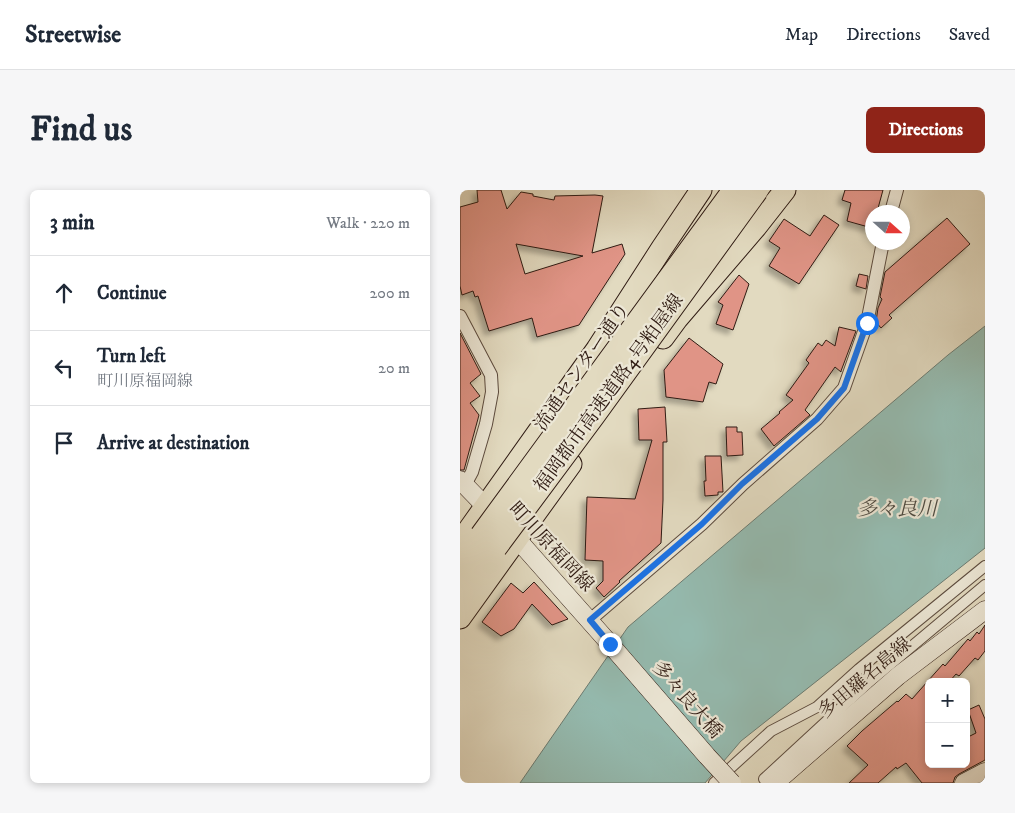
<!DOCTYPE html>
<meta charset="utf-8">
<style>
:root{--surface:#fff;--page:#f6f6f7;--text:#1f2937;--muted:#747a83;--line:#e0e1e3;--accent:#8f2418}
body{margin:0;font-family:"IM FELL DW Pica","Noto Serif JP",serif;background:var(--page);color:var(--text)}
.controls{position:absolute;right:15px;bottom:15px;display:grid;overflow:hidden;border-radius:8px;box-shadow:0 2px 8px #0003}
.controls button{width:45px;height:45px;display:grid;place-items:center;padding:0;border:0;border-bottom:1px solid var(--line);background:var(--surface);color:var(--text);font:25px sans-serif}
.compass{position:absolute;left:405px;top:15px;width:45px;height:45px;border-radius:50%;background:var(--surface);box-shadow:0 2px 8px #0003;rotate:111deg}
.stop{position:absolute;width:15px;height:15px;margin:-11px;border:4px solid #1a73e8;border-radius:50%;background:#fff}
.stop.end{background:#1a73e8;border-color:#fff;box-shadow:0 1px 5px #0008}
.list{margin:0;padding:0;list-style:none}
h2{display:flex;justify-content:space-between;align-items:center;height:65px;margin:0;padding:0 20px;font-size:21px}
h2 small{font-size:16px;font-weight:400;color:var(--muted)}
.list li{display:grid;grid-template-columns:32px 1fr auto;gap:15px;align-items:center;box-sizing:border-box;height:75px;padding:0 20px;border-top:1px solid var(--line)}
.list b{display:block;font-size:19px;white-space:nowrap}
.list p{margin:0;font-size:16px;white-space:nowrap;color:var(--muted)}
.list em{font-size:16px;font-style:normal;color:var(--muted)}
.icon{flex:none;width:28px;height:28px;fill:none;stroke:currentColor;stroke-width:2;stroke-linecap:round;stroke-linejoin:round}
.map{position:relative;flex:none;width:525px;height:593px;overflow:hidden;border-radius:8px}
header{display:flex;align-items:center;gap:30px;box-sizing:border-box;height:70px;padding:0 25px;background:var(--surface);border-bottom:1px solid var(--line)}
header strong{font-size:24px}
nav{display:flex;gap:28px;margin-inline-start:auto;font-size:18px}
.intro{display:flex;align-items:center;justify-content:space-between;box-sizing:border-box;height:120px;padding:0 30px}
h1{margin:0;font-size:35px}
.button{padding:12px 22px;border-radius:8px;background:var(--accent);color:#fff;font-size:18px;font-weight:700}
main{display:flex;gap:30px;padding:0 30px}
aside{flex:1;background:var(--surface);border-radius:8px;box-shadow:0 2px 8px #0003}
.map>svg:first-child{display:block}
</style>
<header>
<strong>Streetwise</strong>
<nav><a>Map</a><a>Directions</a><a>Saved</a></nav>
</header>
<div class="intro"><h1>Find us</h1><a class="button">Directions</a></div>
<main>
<aside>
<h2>3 min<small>Walk · 220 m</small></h2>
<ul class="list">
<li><svg class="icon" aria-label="ahead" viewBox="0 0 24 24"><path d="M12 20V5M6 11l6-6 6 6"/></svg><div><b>Continue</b></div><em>200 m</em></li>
<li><svg class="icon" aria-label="left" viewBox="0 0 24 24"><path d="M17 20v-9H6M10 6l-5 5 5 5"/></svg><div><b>Turn left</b><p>町川原福岡線</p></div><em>20 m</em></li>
<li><svg class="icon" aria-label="arrive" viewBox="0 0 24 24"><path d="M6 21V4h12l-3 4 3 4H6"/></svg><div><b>Arrive at destination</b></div></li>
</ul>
</aside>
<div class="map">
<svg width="525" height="593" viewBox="0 0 525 593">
<defs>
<filter id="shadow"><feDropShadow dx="-4.5" dy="4.5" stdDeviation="2.5" flood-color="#0004"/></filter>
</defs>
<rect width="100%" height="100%" fill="#e2dac0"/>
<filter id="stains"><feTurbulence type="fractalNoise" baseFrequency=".004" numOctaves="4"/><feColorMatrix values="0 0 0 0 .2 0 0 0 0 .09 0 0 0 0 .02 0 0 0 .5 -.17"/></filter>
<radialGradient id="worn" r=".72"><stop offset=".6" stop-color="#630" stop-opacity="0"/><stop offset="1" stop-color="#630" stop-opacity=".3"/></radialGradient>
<path fill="#95bbb0" stroke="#6c7b71" d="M 525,136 L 525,358 L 281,551 L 245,593 L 60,593 L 168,437 L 488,165 Z"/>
<path fill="#e09486" stroke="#2f1b13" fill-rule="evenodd" filter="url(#shadow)" d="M 17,0 L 41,0 L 47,19 L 61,2 L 73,4 L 73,6 L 94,10 L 95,6 L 135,5 L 143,6 L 132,63 L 162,54 L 165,64 L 119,135 L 77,147 L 72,128 L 29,141 L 18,106 L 15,107 L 13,101 L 2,105 L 0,96 L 0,17 L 18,12 ZM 56,54 L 123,66 L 65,84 Z
M 385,0 L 423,0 L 417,22 L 412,22 L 412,38 L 387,31 L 391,13 L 382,10 Z
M 364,25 L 379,35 L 339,94 L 309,76 L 320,58 L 309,51 L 324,29 L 350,46 Z
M 487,28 L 510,54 L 429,125 L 432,128 L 421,138 L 416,132 L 418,118 L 422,109 L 420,107 L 425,82 Z
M 399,84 L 408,86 L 406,99 L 396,96 Z
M 279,85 L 289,94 L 273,140 L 256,134 L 263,115 L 258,112 Z
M 379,137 L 396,141 L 381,181 L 381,182 L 375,177 L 345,220 L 350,225 L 314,256 L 301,239 L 320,223 L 319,222 L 333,210 L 326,205 L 349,173 L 346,170 L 358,153 L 362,156 L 366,150 L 375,156 Z
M 0,143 L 21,184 L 10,193 L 20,206 L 10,213 L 19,225 L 4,280 L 0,280 Z
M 229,148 L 263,174 L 256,194 L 249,192 L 243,212 L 206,207 L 204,180 Z
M 205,217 L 207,252 L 203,252 L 203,310 L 201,353 L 159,391 L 160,392 L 144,407 L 136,398 L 143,391 L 143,371 L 125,370 L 127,307 L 175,309 L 192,250 L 179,250 L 178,219 Z
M 266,237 L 277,237 L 277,242 L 282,242 L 283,265 L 267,266 Z
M 245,266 L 261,266 L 263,302 L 258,302 L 258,305 L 245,306 L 244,291 L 246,291 Z
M 74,392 L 108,429 L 92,435 L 72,414 L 54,439 L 41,446 L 22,432 L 51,393 L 63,403 Z
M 525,435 L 525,461 L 518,470 L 515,468 L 499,486 L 496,484 L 489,492 L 469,492 L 469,574 L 506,574 L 506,548 L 516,543 L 508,520 L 519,515 L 525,529 L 525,570 L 499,584 L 495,587 L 493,593 L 462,593 L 446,573 L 437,579 L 436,577 L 418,593 L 389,593 L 408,575 L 387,556 L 402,541 L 437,511 L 438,512 L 446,504 L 452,509 L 483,474 L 485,476 L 508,449 L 510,451 L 517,442 L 519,444 Z"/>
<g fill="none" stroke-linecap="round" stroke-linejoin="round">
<g stroke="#5c4b3e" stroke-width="12">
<path id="pedestrian" d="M 304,589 L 408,493 L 525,395
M 254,593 L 311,541 L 357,517 L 399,479 L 525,376"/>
</g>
<g stroke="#5c4b3e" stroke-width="14">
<path id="minor" d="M 431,22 L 437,0
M 0,126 L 31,185 L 32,202 L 26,234 L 12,282 L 5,295
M 130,430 L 242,334 L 283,294 L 357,229 L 384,198 L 407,133 L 423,52"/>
</g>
<g stroke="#2f1b13" stroke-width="19">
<path id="secondary" d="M 0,290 L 57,349 L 150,454
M 315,593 L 438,486 L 525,420
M 504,593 L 525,582"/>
</g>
<g stroke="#2f1b13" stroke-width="23">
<path id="trunk" d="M 203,148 L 217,129 L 296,37 L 325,0
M 0,352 L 137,159 L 202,58 L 241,0
M 0,428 L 111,274"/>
</g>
<g stroke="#2f1b13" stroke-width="26">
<path id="motorway" d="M 0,374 L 22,346
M 0,405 L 35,357"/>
</g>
<use href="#pedestrian" stroke="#ece7d6" stroke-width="10"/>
<use href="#minor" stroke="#ece7d6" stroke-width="12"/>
<use href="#secondary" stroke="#ece7d6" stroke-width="18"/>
<use href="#trunk" stroke="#e2dac0" stroke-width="21"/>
<use href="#motorway" stroke="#e2dac0" stroke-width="24"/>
<g stroke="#2f1b13" stroke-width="19" stroke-linecap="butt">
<path id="secondary-bridge" d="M 150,454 L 247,566 L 272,593"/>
</g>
<g stroke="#2f1b13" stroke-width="26" stroke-linecap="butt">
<path id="motorway-bridge" d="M 22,346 L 275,0
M 35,357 L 133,225 L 296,0"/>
</g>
<use href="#secondary-bridge" stroke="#ece7d6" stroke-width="18"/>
<use href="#motorway-bridge" stroke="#e2dac0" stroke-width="24"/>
</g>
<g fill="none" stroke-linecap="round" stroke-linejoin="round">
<path stroke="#1a73e8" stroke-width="6" d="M 150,454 L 130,430 L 242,334 L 282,294 L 357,229 L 384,198 L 407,133"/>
</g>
<g text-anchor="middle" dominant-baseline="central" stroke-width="4.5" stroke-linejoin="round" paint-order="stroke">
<g font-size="19" fill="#2f1b13" stroke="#ece7d6">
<text transform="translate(122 177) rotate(-55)">流通センター通り</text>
<text transform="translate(149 203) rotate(-54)">福岡都市高速道路4号粕屋線</text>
<text transform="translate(91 357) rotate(47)">町川原福岡線</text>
<text transform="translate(405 488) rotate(-40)">多田羅名島線</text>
<text transform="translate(227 510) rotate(49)">多々良大橋</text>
</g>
<g font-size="20" font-style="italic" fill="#4e4b42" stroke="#ece7d6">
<text x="437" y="319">多々良川</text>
</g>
</g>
<rect width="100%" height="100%" filter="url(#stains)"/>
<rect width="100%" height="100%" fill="url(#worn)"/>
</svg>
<div class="controls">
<button>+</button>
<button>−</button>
</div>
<svg class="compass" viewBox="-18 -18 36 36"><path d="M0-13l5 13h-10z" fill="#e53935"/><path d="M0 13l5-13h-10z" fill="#747a83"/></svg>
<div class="stop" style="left:407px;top:133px"></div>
<div class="stop end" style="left:150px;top:454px"></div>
</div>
</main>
